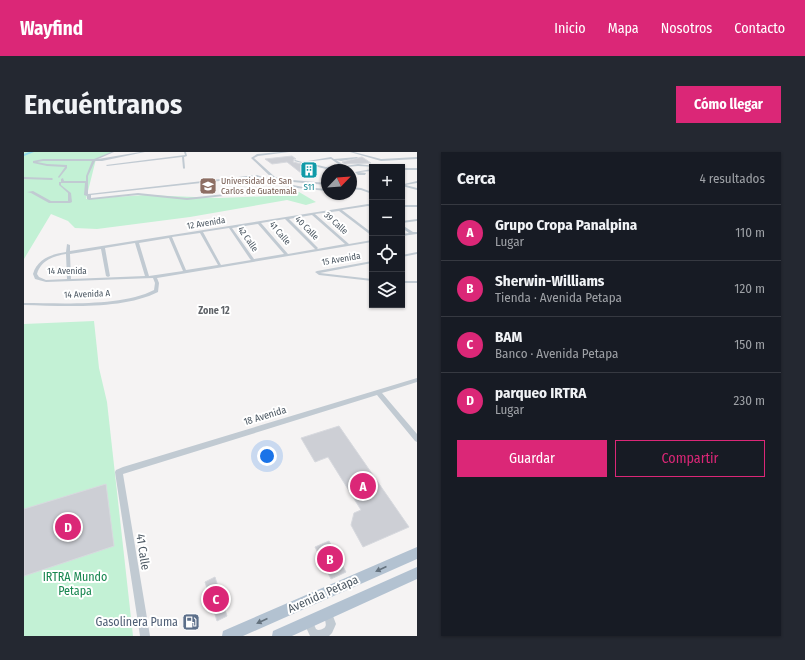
<!DOCTYPE html>
<html lang="es">
<meta charset="utf-8">
<style>
:root{--surface:#171b24;--page:#242831;--text:#f1f3f6;--muted:#9ea1a6;--line:#363941;--accent:#db2777}
body{margin:0;font-family:"Fira Sans Condensed",sans-serif;background:var(--page);color:var(--text)}
.controls{position:absolute;right:12px;top:12px;display:grid;overflow:hidden;border-radius:0px;box-shadow:0 1px 3px #0004}
.controls button{width:36px;height:36px;display:grid;place-items:center;padding:0;border:0;border-bottom:1px solid var(--line);background:var(--surface);color:var(--text);font:20px sans-serif}
.compass{position:absolute;left:297px;top:12px;width:36px;height:36px;border-radius:50%;background:var(--surface);box-shadow:0 1px 3px #0004;rotate:65deg}
.you{position:absolute;left:243px;top:304px;width:14px;height:14px;margin:-10px;border:3px solid #fff;border-radius:50%;background:#1a73e8;box-shadow:0 0 0 6px #1a73e833}
.badge{display:grid;place-items:center;width:26px;height:26px;border-radius:50%;background:var(--accent);color:#fff;font-size:13px;font-weight:700}
.pin{position:absolute;translate:-50% -50%;border:2px solid #fff;box-shadow:0 1px 4px #0006}
.list{margin:0;padding:0;list-style:none}
h2{display:flex;justify-content:space-between;align-items:center;height:52px;margin:0;padding:0 16px;font-size:17px}
h2 small{font-size:13px;font-weight:400;color:var(--muted)}
.list li{display:grid;grid-template-columns:26px 1fr auto;gap:12px;align-items:center;box-sizing:border-box;height:56px;padding:0 16px;border-top:1px solid var(--line)}
.list b{display:block;font-size:15px;white-space:nowrap}
.list p{margin:0;font-size:13px;white-space:nowrap;color:var(--muted)}
.list em{font-size:13px;font-style:normal;color:var(--muted)}
.actions{display:flex;gap:8px;padding:12px 16px}
.actions a{flex:1;padding:9px 0;border:1px solid var(--accent);border-radius:0px;text-align:center;font-size:14px;color:var(--accent)}
.actions .main{background:var(--accent);color:#fff}
.icon{flex:none;width:22px;height:22px;fill:none;stroke:currentColor;stroke-width:2;stroke-linecap:round;stroke-linejoin:round}
.map{position:relative;flex:none;width:393px;height:484px;overflow:hidden;border-radius:0px}
header{display:flex;align-items:center;gap:24px;box-sizing:border-box;height:56px;padding:0 20px;background:var(--accent);color:#fff}
header strong{font-size:19px}
nav{display:flex;gap:22px;margin-inline-start:auto;font-size:14px}
.intro{display:flex;align-items:center;justify-content:space-between;box-sizing:border-box;height:96px;padding:0 24px}
h1{margin:0;font-size:28px}
.button{padding:10px 18px;border-radius:0px;background:var(--accent);color:#fff;font-size:14px;font-weight:700}
main{display:flex;gap:24px;padding:0 24px}
aside{flex:1;background:var(--surface);border-radius:0px;box-shadow:0 1px 3px #0004}
.map>svg:first-child{display:block}
</style>
<header>
<strong>Wayfind</strong>
<nav><a>Inicio</a><a>Mapa</a><a>Nosotros</a><a>Contacto</a></nav>
</header>
<div class="intro"><h1>Encuéntranos</h1><a class="button">Cómo llegar</a></div>
<main>
<div class="map">
<svg width="393" height="484" viewBox="0 0 393 484">
<rect width="100%" height="100%" fill="#f5f3f3"/>
<path fill="#c3f1d5" d="M 0,0 L 88,0 L 72,7 L 62,47 L 121,43 L 195,46 L 247,44 L 249,41 L 265,39 L 267,41 L 275,40 L 292,50 L 282,53 L 263,48 L 166,65 L 73,77 L 51,76 L 44,69 L 27,62 L 0,107 Z
M 70,169 L 75,216 L 83,250 L 109,484 L 0,484 L 0,172 Z"/>
<g fill="none" stroke-linecap="round" stroke-linejoin="round">
<path fill="#90daee" fill-rule="evenodd" d="M 5,0 L 10,0 L 0,4 L 0,2 Z"/>
</g>
<path fill="#cdcfd5" stroke="#d7d9de" d="M 268,4 L 272,7 L 270,7 L 269,10 L 282,13 L 290,20 L 277,21 L 263,10 L 248,12 L 241,7 Z
M 338,5 L 347,11 L 321,12 L 318,10 Z
M 315,274 L 385,375 L 339,395 L 327,373 L 330,361 L 337,358 L 304,305 L 291,310 L 277,286 Z
M 82,332 L 90,394 L 0,424 L 0,357 Z
M 305,389 L 322,420 L 307,427 L 291,395 Z
M 191,425 L 203,464 L 193,469 L 181,430 Z"/>
<g fill="none" stroke-linecap="round" stroke-linejoin="round">
<path fill="#c1cad2" fill-rule="evenodd" d="M 87,0 L 90,0 L 74,7 L 116,0 L 121,0 L 78,9 L 71,9 L 64,24 L 64,42 L 233,23 L 250,29 L 279,35 L 303,37 L 303,39 L 273,36 L 163,48 L 114,43 L 65,48 L 63,47 L 63,44 L 60,43 L 61,31 L 37,31 L 37,33 L 47,41 L 48,50 L 46,51 L 25,51 L 7,41 L 3,40 L 9,39 L 27,49 L 44,49 L 44,41 L 35,33 L 35,30 L 37,30 L 37,27 L 39,26 L 40,29 L 62,29 L 62,24 L 68,9 L 19,9 L 13,10 L 23,12 L 43,13 L 43,16 L 35,26 L 34,25 L 41,15 L 23,14 L 9,11 L 9,9 L 19,7 L 70,7 ZM 233,25 L 248,31 L 268,35 L 163,46 L 114,41 L 67,46 L 67,43 Z
M 160,0 L 162,0 L 163,4 L 160,5 L 161,16 L 160,17 L 159,16 L 158,5 L 83,14 L 82,13 L 161,3 Z
M 256,0 L 265,0 L 234,4 L 230,6 L 251,25 L 257,27 L 303,31 L 303,33 L 257,29 L 249,27 L 227,6 L 233,2 Z
M 326,0 L 330,0 L 357,7 L 393,5 L 393,7 L 357,9 Z
M 307,5 L 310,7 L 333,5 L 334,6 L 317,9 L 312,8 L 321,14 L 321,16 L 302,17 L 270,9 L 271,8 L 278,10 ZM 307,7 L 317,14 L 302,15 L 281,10 Z
M 334,12 L 352,14 L 353,15 L 334,14 L 322,15 L 321,14 Z
M 378,16 L 393,16 L 393,18 L 378,18 Z
M 348,17 L 348,19 L 335,20 L 342,21 L 341,23 L 334,23 L 331,20 Z
M 0,25 L 28,26 L 29,27 L 28,28 L 0,27 Z
M 393,29 L 393,31 L 381,33 L 380,32 Z
M 378,32 L 393,36 L 393,38 L 378,34 Z
M 327,35 L 337,36 L 348,40 L 348,42 L 337,38 L 327,37 Z
M 344,52 L 348,53 L 348,55 L 344,54 L 318,58 L 348,81 L 348,84 L 315,59 L 291,62 L 325,92 L 348,88 L 348,90 L 133,126 L 135,131 L 134,140 C 99,158 39,154 0,153 L 0,151 C 37,151 97,155 130,138 L 131,131 L 129,126 L 22,130 L 11,127 L 9,122 C 13,107 28,102 42,100 L 43,92 L 46,93 L 46,99 ZM 288,63 L 321,92 L 293,97 L 294,96 L 265,67 ZM 261,67 L 291,97 L 292,97 L 264,102 L 237,71 ZM 234,72 L 260,102 L 230,107 L 208,76 ZM 205,76 L 226,107 L 227,108 L 197,113 L 179,80 ZM 176,81 L 194,113 L 162,118 L 148,85 ZM 145,86 L 159,119 L 125,124 L 115,91 ZM 111,91 L 121,124 L 47,127 L 46,102 L 77,97 L 82,124 L 84,125 L 86,124 L 81,96 ZM 42,102 L 43,127 L 22,128 L 15,125 L 13,122 C 17,108 30,104 42,102 Z
M 378,53 L 393,53 L 393,55 L 378,55 Z
M 393,67 L 393,69 L 378,71 L 378,69 Z
M 378,73 L 389,80 L 393,80 L 393,82 L 378,84 L 378,82 L 385,81 L 378,76 Z
M 393,100 L 393,102 L 378,105 L 378,103 Z
M 348,109 L 348,111 L 296,121 L 348,127 L 348,129 L 295,123 L 291,120 L 293,119 Z
M 378,129 L 393,129 L 393,131 L 378,131 Z
M 393,226 L 393,230 L 358,241 L 393,282 L 393,290 L 391,289 L 353,243 L 99,322 L 126,484 L 116,484 L 91,320 L 92,318 L 99,315 Z
M 304,457 L 307,459 L 312,472 L 308,481 L 305,484 L 286,484 L 280,471 L 282,468 L 285,466 L 288,468 L 292,477 L 294,478 C 309,476 297,467 301,459 Z"/>
<path fill="#b3c2d1" fill-rule="evenodd" d="M 393,395 L 393,407 L 219,484 L 198,484 L 199,479 Z
M 393,415 L 393,427 L 268,484 L 248,484 L 249,479 Z"/>
</g>
<defs><path id="oneway-solid" d="M-6-.8H1V-3.2L6.5 0L1 3.2V.8H-6Z"/></defs>
<g fill="#64717d">
<use href="#oneway-solid" transform="translate(357 417) rotate(156)"/>
<use href="#oneway-solid" transform="translate(238 469) rotate(156)"/>
</g>
<defs>
<g id="building-square" transform="scale(0.9)"><rect x="-9" y="-9" width="18" height="18" rx="4" fill="#0f9aa8" stroke="#fff"/><path d="M-4-6H4V6H1V3H-1V6H-4ZM-2.5-4.3h1.7v1.8h-1.7ZM.8-4.3h1.7v1.8H.8ZM-2.5-1h1.7V.8h-1.7ZM.8-1h1.7V.8H.8Z" fill="#fff"/></g>
<g id="university-square" transform="scale(0.9)"><rect x="-9" y="-9" width="18" height="18" rx="4" fill="#8d6e63" stroke="#fff"/><path d="M0-5L7-2L0 1L-7-2ZM-4 1L0 2.5L4 1V4Q0 6-4 4Z" fill="#fff"/></g>
<g id="fuel-square" transform="scale(0.9)"><rect x="-9" y="-9" width="18" height="18" rx="4" fill="#5c6f8a" stroke="#fff"/><path d="M-5.5-6h7V0h2V4h1.3V-2.5L3-4.5l.8-.8L6-3V5H2.5V1h-1V6h-7ZM-4.2-4.7v3.2H.2V-4.7Z" fill="#fff"/></g>
</defs>
<g fill-rule="evenodd">
<use href="#building-square" x="285" y="18"/>
<use href="#university-square" x="184" y="34"/>
<use href="#fuel-square" x="167" y="470"/>
</g>
<g text-anchor="middle" dominant-baseline="central" stroke-width="4" stroke-linejoin="round" paint-order="stroke">
<g font-size="9" fill="#785e54" stroke="#fff" text-anchor="start">
<text x="197" y="29">Universidad de San<tspan x="197" dy="10">Carlos de Guatemala</tspan></text>
</g>
<g font-size="9" fill="#0d838f" stroke="#fff">
<text x="285" y="35">S11</text>
</g>
<g font-size="9" fill="#4a5661" stroke="#fff">
<text transform="translate(182 71) rotate(-9)">12 Avenida</text>
<text transform="translate(312 71) rotate(42)">39 Calle</text>
<text transform="translate(283 76) rotate(45)">40 Calle</text>
<text transform="translate(256 81) rotate(50)">41 Calle</text>
<text transform="translate(224 87) rotate(55)">42 Calle</text>
<text transform="translate(317 107) rotate(-10)">15 Avenida</text>
<text x="43" y="119">14 Avenida</text>
<text transform="translate(63 142) rotate(-2)">14 Avenida A</text>
</g>
<g font-size="10" font-weight="bold" fill="#5f6368" stroke="#fff">
<text x="190" y="159">Zone 12</text>
</g>
<g font-size="10" fill="#4a5661" stroke="#fff">
<text transform="translate(241 264) rotate(-17)">18 Avenida</text>
</g>
<g font-size="12" fill="#4a5661" stroke="#fff">
<text transform="translate(119 400) rotate(81)">41 Calle</text>
<text transform="translate(299 442) rotate(-24)">Avenida Petapa</text>
</g>
<g font-size="12" fill="#17864f" stroke="#fff">
<text x="51" y="425">IRTRA Mundo<tspan x="51" dy="14">Petapa</tspan></text>
</g>
<g font-size="12" fill="#4e5e75" stroke="#fff" text-anchor="end">
<text x="154" y="470">Gasolinera Puma</text>
</g>
</g>
</svg>
<div class="controls">
<button>+</button>
<button>−</button>
<button><svg class="icon" aria-label="locate" viewBox="0 0 24 24"><circle cx="12" cy="12" r="6"/><path d="M12 2v4M12 18v4M2 12h4M18 12h4"/></svg></button>
<button><svg class="icon" aria-label="layers" viewBox="0 0 24 24"><path d="M12 4l9 5-9 5-9-5zM3 14l9 5 9-5"/></svg></button>
</div>
<svg class="compass" viewBox="-18 -18 36 36"><path d="M0-13l5 13h-10z" fill="#e53935"/><path d="M0 13l5-13h-10z" fill="#9ea1a6"/></svg>
<div class="you"></div>
<div class="pin badge" style="left:339px;top:334px">A</div>
<div class="pin badge" style="left:306px;top:407px">B</div>
<div class="pin badge" style="left:192px;top:447px">C</div>
<div class="pin badge" style="left:44px;top:375px">D</div>
</div>
<aside>
<h2>Cerca<small>4 resultados</small></h2>
<ul class="list">
<li><span class="badge">A</span><div><b>Grupo Cropa Panalpina</b><p>Lugar</p></div><em>110 m</em></li>
<li><span class="badge">B</span><div><b>Sherwin-Williams</b><p>Tienda · Avenida Petapa</p></div><em>120 m</em></li>
<li><span class="badge">C</span><div><b>BAM</b><p>Banco · Avenida Petapa</p></div><em>150 m</em></li>
<li><span class="badge">D</span><div><b>parqueo IRTRA</b><p>Lugar</p></div><em>230 m</em></li>
</ul>
<div class="actions"><a class="main">Guardar</a><a>Compartir</a></div>
</aside>
</main>
